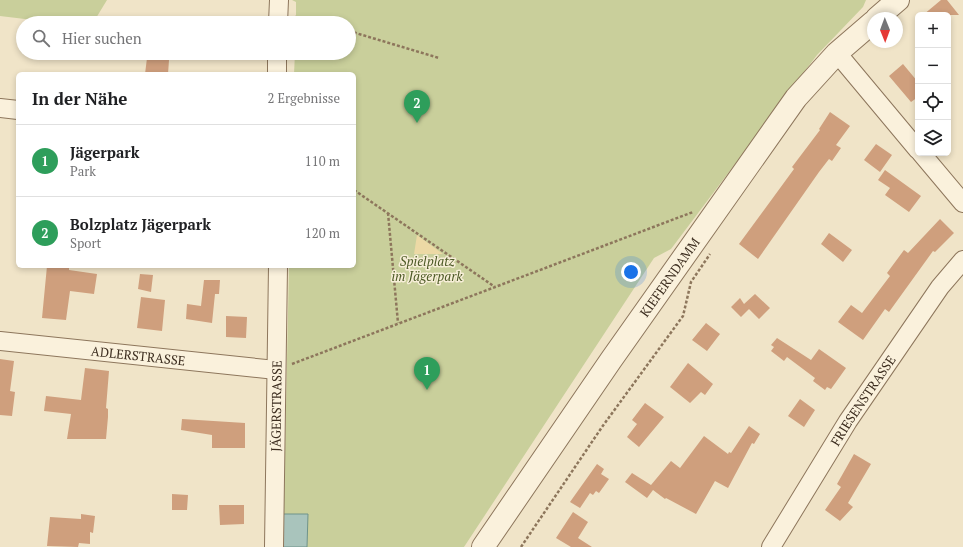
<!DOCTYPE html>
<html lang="de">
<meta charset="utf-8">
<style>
:root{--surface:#fff;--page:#f6f6f6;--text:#202124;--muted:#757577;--line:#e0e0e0;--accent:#1a73e8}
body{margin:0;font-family:"PT Serif",serif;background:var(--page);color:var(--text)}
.controls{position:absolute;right:12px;top:12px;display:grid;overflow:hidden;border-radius:6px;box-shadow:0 2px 6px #0003}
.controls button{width:36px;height:36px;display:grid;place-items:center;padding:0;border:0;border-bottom:1px solid var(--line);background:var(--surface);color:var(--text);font:20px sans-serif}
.compass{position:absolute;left:867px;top:12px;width:36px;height:36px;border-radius:50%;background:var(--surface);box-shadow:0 2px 6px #0003;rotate:179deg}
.you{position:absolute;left:631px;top:272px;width:14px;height:14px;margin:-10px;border:3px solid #fff;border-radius:50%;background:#1a73e8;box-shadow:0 0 0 6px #1a73e833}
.badge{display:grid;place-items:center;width:26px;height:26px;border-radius:50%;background:var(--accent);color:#fff;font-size:13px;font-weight:700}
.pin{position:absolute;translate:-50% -33px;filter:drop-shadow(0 1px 2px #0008)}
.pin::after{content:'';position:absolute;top:21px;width:14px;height:12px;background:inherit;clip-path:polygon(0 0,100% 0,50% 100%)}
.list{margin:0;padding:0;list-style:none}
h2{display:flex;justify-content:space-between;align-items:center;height:52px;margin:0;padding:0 16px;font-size:17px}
h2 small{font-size:13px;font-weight:400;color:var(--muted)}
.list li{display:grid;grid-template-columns:26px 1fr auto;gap:12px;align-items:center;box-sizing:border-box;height:72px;padding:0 16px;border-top:1px solid var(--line)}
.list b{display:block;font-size:15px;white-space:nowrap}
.list p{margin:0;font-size:13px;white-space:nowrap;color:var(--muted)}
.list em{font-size:13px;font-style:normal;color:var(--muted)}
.icon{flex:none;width:22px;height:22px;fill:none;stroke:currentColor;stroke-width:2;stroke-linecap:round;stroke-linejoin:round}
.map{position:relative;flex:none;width:963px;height:547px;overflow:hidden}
.search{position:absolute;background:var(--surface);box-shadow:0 2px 6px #0003;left:16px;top:16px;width:340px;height:44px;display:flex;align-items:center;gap:10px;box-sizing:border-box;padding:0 14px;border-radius:22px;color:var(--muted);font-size:15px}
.panel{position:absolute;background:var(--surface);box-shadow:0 2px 6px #0003;left:16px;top:72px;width:340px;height:196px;border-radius:6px}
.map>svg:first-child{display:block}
</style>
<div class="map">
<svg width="963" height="547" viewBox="0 0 963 547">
<rect width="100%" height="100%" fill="#f0e4c8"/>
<path fill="#c9cf9b" d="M 0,0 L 107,0 L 93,23 L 58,23 L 0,16 Z
M 292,0 L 866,0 L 863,7 L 817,55 L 671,249 L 654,258 L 464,547 L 283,547 L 289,266 L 354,266 L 354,74 L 294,74 L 295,53 L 349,53 L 349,23 L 296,23 L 296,2 Z"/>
<path fill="#ecd9a5" d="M 417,235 L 443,254 L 414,254 Z"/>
<path fill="#a9c4bc" stroke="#6f938a" d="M 283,514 L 308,514 L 307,547 L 283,547 Z"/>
<path fill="#cf9f7d" d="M 941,0 L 947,0 L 959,15 L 923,15 Z
M 147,58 L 169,60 L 168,74 L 145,74 Z
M 903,64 L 918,82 L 918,97 L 911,102 L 889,76 Z
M 830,112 L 850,126 L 836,145 L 841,148 L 832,161 L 829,159 L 819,172 L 758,259 L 739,244 L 794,169 L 792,167 L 820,130 L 819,129 Z
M 876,144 L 892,155 L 880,172 L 864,160 Z
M 885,170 L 921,196 L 909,212 L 885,195 L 890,188 L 878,180 Z
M 940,219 L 954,233 L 935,252 L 933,251 L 889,312 L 885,309 L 863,340 L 838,322 L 851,305 L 862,313 L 890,276 L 887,273 L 904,250 L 908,253 Z
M 829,233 L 852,250 L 843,262 L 821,244 Z
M 47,266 L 69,266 L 69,270 L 97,274 L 94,294 L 70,291 L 66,320 L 42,318 Z
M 140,274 L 153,275 L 151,292 L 138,289 Z
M 204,280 L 220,280 L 219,294 L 215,294 L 212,323 L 186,319 L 187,304 L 201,306 Z
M 755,294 L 770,308 L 759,319 L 746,306 L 749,309 L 741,317 L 731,307 L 740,298 L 744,304 Z
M 141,297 L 165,300 L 162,331 L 137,328 Z
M 226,316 L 247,317 L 246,338 L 226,337 Z
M 706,323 L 720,334 L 707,351 L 692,340 Z
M 777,338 L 811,360 L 819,349 L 846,368 L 831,389 L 827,387 L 825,390 L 813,381 L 815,378 L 787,357 L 784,361 L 771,351 L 774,347 L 771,345 Z
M 0,359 L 14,361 L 10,391 L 15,392 L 12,416 L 0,415 Z
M 688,363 L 713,384 L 705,395 L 701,392 L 690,403 L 670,387 Z
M 85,368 L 109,371 L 106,408 L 108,409 L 108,417 L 106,439 L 67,439 L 71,414 L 44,411 L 46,396 L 81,400 Z
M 800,399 L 815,410 L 804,427 L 788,416 Z
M 645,403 L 664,417 L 639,447 L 627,437 L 637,424 L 632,420 Z
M 182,419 L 245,423 L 245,448 L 212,448 L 212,435 L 181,430 Z
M 749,426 L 760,434 L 754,444 L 752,443 L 728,488 L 715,481 L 696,514 L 666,498 L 665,499 L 653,490 L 647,498 L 625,482 L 632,473 L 651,485 L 671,461 L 680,468 L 704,436 L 728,454 L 729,452 L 731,453 Z
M 854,454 L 871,464 L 848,503 L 853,507 L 840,521 L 825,510 L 841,487 L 837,484 Z
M 597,464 L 604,469 L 601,474 L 609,479 L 599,493 L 596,491 L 593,495 L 590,493 L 580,508 L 570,502 Z
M 172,494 L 188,495 L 187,510 L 172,510 Z
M 219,505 L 244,505 L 244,524 L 220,525 Z
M 573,512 L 588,522 L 578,538 L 592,547 L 571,547 L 556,538 Z
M 81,514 L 95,516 L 93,533 L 90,532 L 90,544 L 79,543 L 78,547 L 47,546 L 50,517 L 81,519 Z"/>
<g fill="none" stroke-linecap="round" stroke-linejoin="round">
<g stroke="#8d765c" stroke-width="20">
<g id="minor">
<path d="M 278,23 L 279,0"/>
<path d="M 837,53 L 918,150"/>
<path d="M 277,74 L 277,53"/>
<path d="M 0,108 L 18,110"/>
<path d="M 921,153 L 963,203"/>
<path id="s1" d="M 0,341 L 276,370"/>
<path id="s2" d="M 274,547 L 278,266"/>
<path id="s3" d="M 771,547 L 848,421 L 940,287 L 963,260"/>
</g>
</g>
<g stroke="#8d765c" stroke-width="24">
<g id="tertiary">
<path d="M 877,18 L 898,0"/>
<path id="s4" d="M 483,547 L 611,360 L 796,98 L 837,53 L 873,22"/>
</g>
</g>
<path stroke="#8d765c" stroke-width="2.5" stroke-dasharray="3 2" stroke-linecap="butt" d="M 295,17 L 322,23
M 349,31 L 439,58
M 354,190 L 495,287
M 388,213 L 398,323
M 292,364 L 693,212
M 521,547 L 602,427 L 683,316 L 691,282 L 710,254"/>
<use href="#minor" stroke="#faf1dc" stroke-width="18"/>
<use href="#tertiary" stroke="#faf1dc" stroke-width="22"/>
</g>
<g text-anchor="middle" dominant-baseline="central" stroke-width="3" stroke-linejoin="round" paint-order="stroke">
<g font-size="13" font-style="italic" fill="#4d5a26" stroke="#f7eed8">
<text x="427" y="261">Spielplatz<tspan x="427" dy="15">im Jägerpark</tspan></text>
</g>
<g font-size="13" fill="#3d2e20" stroke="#f7eed8">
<text stroke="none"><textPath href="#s4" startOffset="328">KIEFERNDAMM</textPath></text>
<text stroke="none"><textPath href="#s1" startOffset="139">ADLERSTRASSE</textPath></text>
<text stroke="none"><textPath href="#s3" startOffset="173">FRIESENSTRASSE</textPath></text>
<text stroke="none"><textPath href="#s2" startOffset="141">JÄGERSTRASSE</textPath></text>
</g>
</g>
</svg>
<div class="controls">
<button>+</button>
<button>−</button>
<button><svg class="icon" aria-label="locate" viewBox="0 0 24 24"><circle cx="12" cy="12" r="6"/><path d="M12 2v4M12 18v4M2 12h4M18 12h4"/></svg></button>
<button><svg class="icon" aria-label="layers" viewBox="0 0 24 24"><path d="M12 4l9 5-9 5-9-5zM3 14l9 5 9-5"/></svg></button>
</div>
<svg class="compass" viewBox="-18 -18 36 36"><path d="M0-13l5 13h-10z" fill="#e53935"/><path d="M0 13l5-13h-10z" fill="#757577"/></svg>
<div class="you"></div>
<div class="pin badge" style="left:427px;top:390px;background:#2e9e5b">1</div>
<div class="pin badge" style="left:417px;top:123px;background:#2e9e5b">2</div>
<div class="search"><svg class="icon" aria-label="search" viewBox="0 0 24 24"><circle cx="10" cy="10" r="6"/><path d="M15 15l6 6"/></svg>Hier suchen</div>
<section class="panel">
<h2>In der Nähe<small>2 Ergebnisse</small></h2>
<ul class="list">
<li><span class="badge" style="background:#2e9e5b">1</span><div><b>Jägerpark</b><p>Park</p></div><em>110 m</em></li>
<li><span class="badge" style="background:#2e9e5b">2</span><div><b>Bolzplatz Jägerpark</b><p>Sport</p></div><em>120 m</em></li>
</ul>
</section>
</div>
